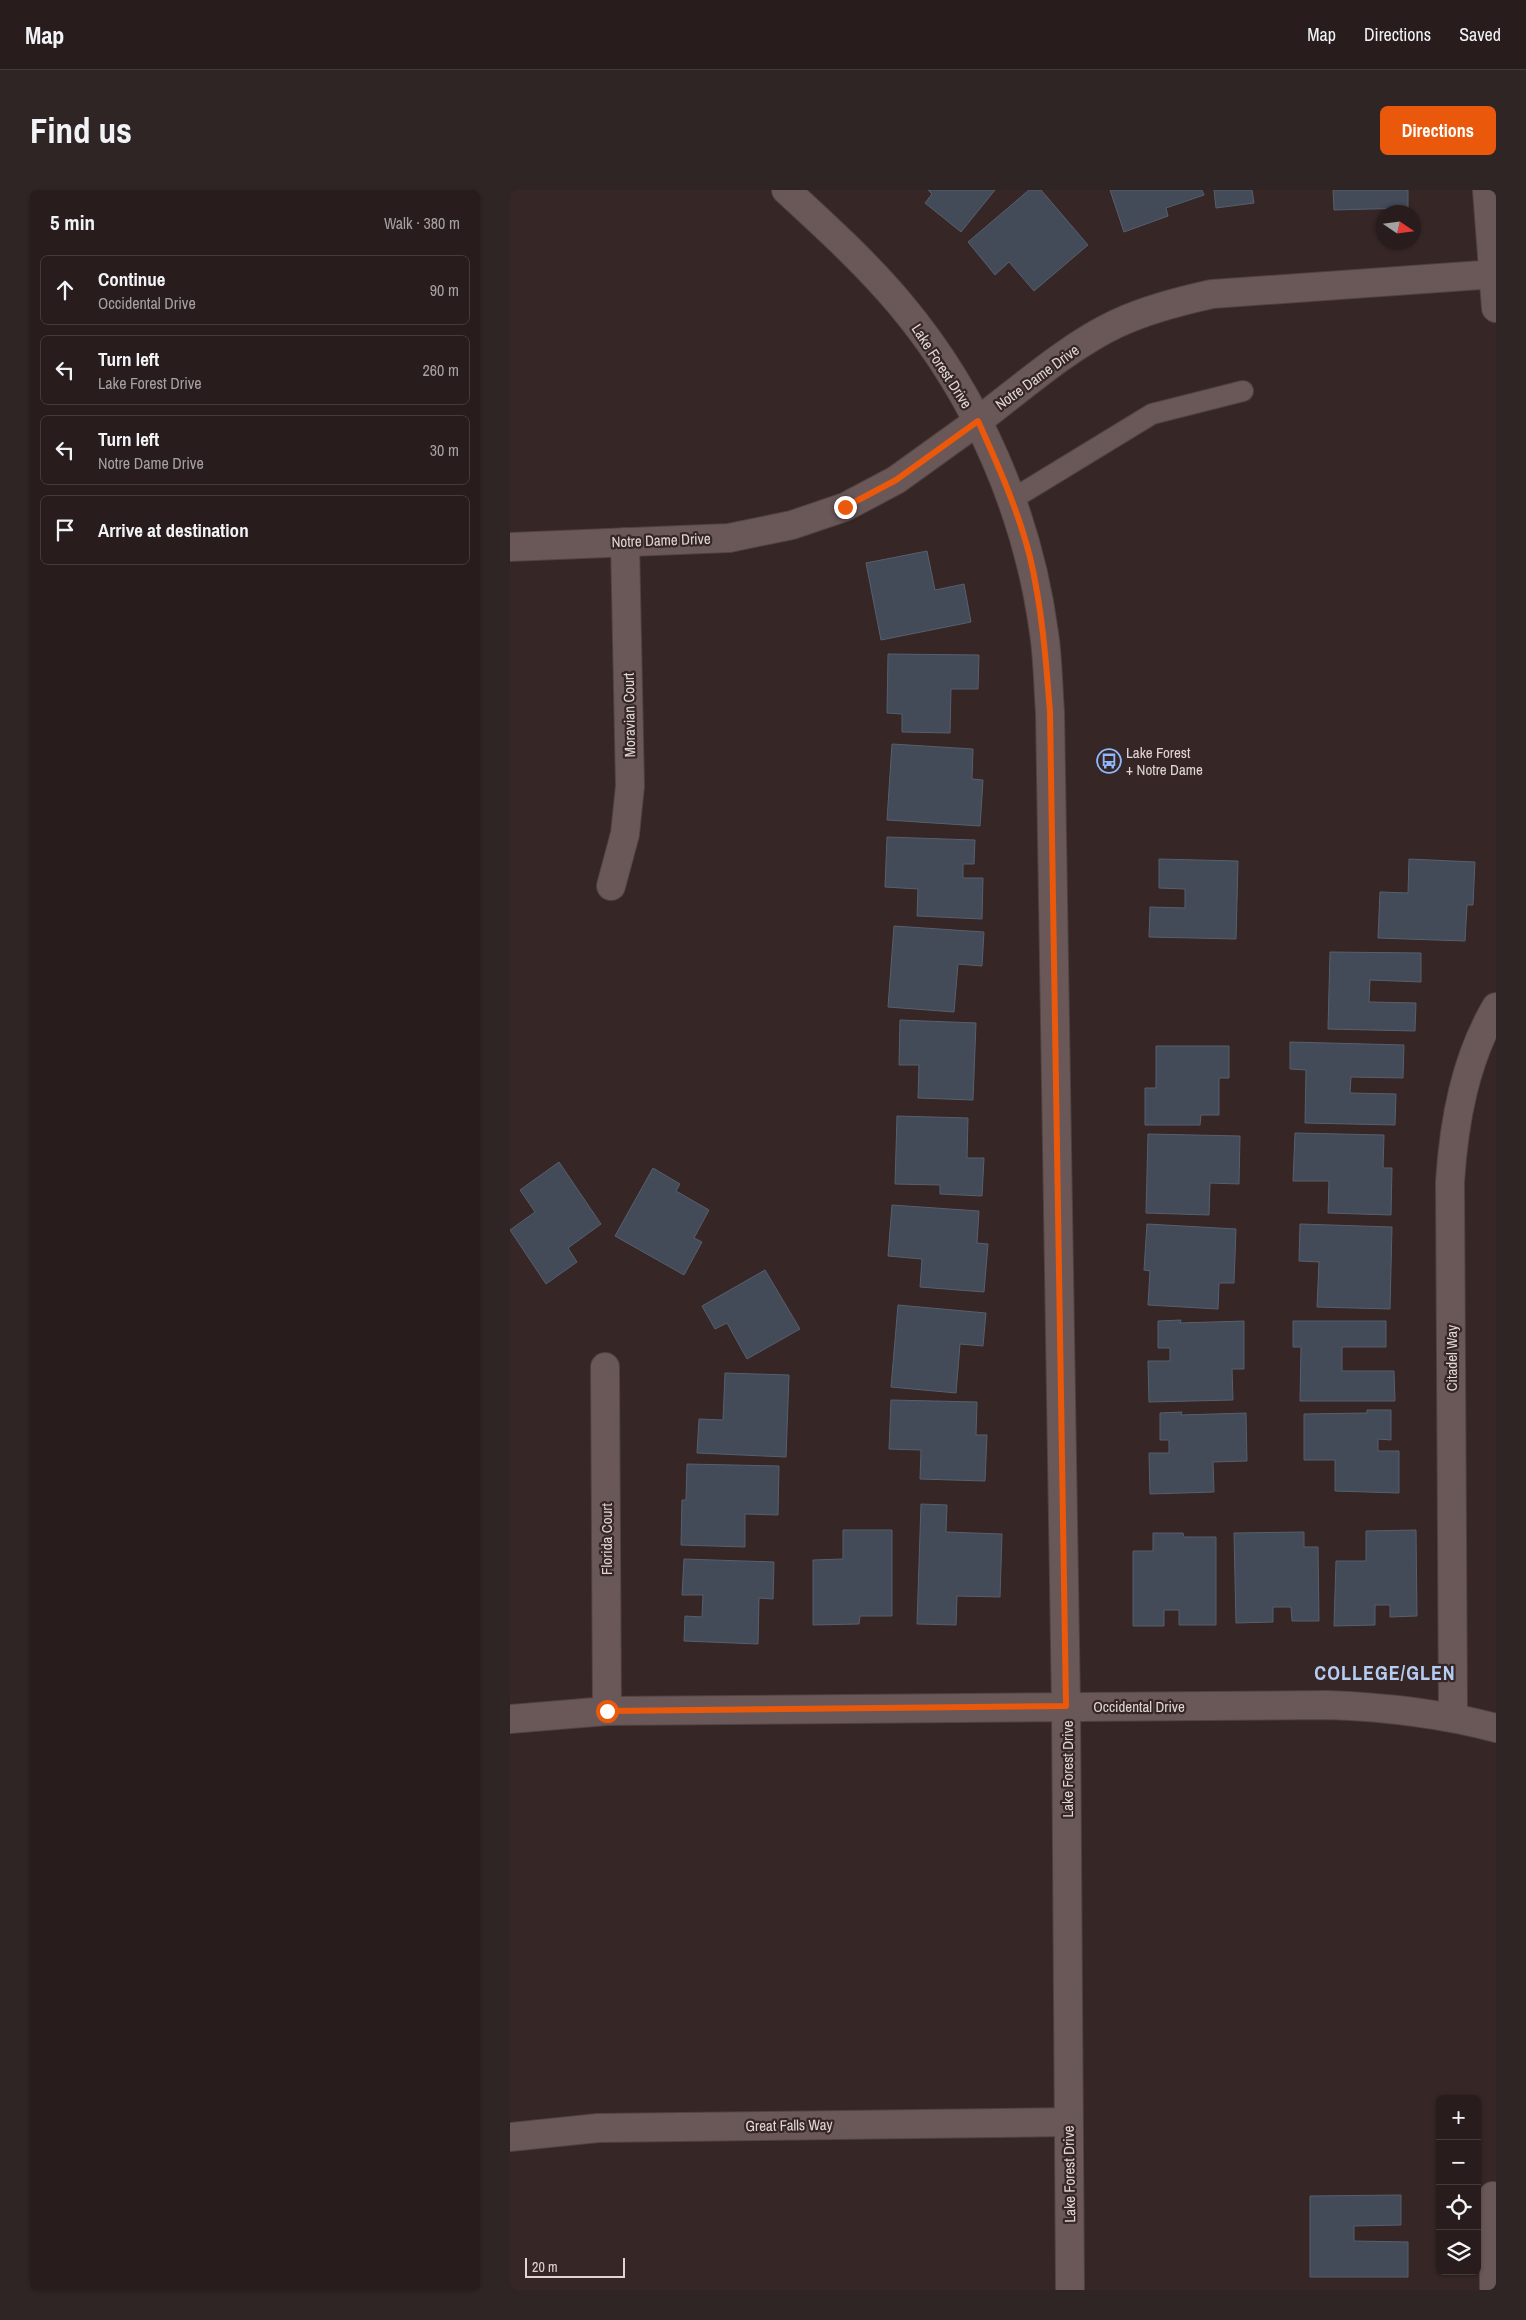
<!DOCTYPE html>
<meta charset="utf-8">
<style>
:root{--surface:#281c1c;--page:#302525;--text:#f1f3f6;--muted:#a5a1a3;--line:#443a3b;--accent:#ea580c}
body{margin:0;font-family:"Archivo Narrow",sans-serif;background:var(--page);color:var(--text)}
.controls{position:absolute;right:15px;bottom:15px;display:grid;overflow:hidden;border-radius:8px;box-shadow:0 1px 4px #0004}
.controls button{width:45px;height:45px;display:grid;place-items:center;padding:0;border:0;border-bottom:1px solid var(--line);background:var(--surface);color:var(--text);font:25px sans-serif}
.compass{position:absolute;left:866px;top:15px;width:45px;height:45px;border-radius:50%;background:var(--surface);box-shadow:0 1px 4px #0004;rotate:103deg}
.scale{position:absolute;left:15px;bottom:12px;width:100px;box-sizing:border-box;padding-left:5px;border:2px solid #e0d5d5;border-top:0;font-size:14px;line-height:18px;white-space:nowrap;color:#e0d5d5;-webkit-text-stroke:4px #362626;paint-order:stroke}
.stop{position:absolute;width:15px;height:15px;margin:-11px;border:4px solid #ea580c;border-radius:50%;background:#fff}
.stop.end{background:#ea580c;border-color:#fff;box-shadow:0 1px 5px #0008}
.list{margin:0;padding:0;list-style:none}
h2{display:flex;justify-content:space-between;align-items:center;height:65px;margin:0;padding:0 20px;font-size:21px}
h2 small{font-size:16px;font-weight:400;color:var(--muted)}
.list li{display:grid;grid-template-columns:32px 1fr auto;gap:15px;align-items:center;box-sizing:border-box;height:70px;margin:0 10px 10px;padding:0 10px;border:1px solid var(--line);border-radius:8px}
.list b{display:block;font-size:19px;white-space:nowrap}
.list p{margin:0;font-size:16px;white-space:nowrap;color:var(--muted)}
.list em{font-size:16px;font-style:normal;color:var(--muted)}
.icon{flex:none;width:28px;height:28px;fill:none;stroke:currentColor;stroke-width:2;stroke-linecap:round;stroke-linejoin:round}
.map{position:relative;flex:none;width:986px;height:2100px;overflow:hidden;border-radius:8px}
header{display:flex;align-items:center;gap:30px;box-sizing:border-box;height:70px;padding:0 25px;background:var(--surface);border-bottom:1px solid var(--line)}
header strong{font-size:24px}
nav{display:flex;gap:28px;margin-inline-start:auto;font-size:18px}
.intro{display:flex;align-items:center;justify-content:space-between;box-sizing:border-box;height:120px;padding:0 30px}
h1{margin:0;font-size:35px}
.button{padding:12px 22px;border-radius:8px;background:var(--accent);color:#fff;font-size:18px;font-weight:700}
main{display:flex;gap:30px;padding:0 30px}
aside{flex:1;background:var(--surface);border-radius:8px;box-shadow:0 1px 4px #0004}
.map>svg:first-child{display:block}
</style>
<header>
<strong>Map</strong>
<nav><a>Map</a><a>Directions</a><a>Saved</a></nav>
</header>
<div class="intro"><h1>Find us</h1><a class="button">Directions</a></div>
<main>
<aside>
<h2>5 min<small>Walk · 380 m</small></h2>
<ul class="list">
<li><svg class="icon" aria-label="ahead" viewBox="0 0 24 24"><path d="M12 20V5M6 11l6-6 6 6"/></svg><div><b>Continue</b><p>Occidental Drive</p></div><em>90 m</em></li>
<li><svg class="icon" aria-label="left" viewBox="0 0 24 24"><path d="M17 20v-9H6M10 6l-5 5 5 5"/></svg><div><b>Turn left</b><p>Lake Forest Drive</p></div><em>260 m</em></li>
<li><svg class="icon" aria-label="left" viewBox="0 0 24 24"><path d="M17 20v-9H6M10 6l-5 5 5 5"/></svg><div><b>Turn left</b><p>Notre Dame Drive</p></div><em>30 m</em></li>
<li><svg class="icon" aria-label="arrive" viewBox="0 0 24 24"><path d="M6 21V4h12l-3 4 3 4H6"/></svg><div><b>Arrive at destination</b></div></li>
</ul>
</aside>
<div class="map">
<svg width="986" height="2100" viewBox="0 0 986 2100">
<rect width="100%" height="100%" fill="#362626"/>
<path fill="#434b58" stroke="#575f6d" d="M 418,0 L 485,0 L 451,42 L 415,13 L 422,4 Z
M 519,0 L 531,0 L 578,55 L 524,101 L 499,72 L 485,85 L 458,52 Z
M 600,0 L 692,0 L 694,5 L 656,18 L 658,26 L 614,42 Z
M 704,0 L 742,0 L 744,13 L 706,18 Z
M 823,0 L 898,0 L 898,18 L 824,20 Z
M 417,361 L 425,400 L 454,394 L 461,432 L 371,450 L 356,373 Z
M 378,464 L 469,465 L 468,499 L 441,499 L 440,543 L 392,542 L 392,524 L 377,523 Z
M 382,554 L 463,559 L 462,589 L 473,590 L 470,636 L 377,630 Z
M 377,647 L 465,650 L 464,674 L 453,674 L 453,688 L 473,688 L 472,729 L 407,726 L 408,699 L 375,697 Z
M 649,669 L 728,671 L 726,749 L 639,747 L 640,717 L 675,718 L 675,699 L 649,698 Z
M 899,669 L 965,672 L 963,715 L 957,715 L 955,751 L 868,748 L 870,702 L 898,703 Z
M 384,736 L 474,742 L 472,776 L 448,774 L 444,822 L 378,817 Z
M 820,762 L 911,763 L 911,792 L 860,790 L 859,812 L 906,813 L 905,841 L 818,839 Z
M 390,830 L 466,833 L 463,910 L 408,908 L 409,875 L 389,875 Z
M 780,852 L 894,855 L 893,888 L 841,887 L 840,903 L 886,904 L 885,935 L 795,933 L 796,880 L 780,879 Z
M 646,856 L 719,856 L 719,888 L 709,888 L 709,925 L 691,925 L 690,935 L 635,935 L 635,898 L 646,898 Z
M 387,926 L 458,928 L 457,968 L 474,968 L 472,1006 L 430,1004 L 430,995 L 385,994 Z
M 785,943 L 874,945 L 873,978 L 882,978 L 881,1025 L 818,1023 L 819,991 L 783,991 Z
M 638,944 L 730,946 L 729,994 L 700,993 L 699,1025 L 636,1023 Z
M 49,972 L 91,1034 L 58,1058 L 67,1072 L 36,1094 L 0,1040 L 25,1022 L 10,1000 Z
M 143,978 L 170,994 L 166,1001 L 199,1020 L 184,1048 L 192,1052 L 174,1085 L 105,1046 Z
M 382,1015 L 469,1021 L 467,1053 L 478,1054 L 474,1102 L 410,1097 L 412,1069 L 378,1066 Z
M 637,1034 L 726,1039 L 724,1093 L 709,1093 L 708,1119 L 638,1115 L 640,1081 L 634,1080 Z
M 790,1034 L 882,1037 L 880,1119 L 807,1117 L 809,1072 L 789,1071 Z
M 255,1080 L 290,1139 L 237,1169 L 217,1133 L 205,1139 L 192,1116 Z
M 388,1115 L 476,1123 L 473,1156 L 450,1154 L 446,1203 L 381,1197 Z
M 671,1130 L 670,1133 L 734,1131 L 734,1179 L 722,1179 L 723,1210 L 639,1212 L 638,1171 L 660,1171 L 660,1158 L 648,1158 L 648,1131 Z
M 783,1131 L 876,1131 L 876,1157 L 832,1157 L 832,1181 L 884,1181 L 885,1211 L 790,1211 L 791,1157 L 783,1157 Z
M 215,1183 L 279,1185 L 276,1267 L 187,1263 L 189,1229 L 213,1230 Z
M 381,1210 L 467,1212 L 466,1245 L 477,1245 L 475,1291 L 410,1289 L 411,1260 L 379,1259 Z
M 857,1220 L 881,1220 L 881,1250 L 868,1249 L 868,1261 L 889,1261 L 889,1303 L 825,1301 L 825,1270 L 794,1270 L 794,1224 L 857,1223 Z
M 672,1222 L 671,1225 L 736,1223 L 737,1271 L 703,1272 L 704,1302 L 640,1304 L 639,1263 L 659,1263 L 659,1250 L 650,1250 L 650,1223 Z
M 177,1274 L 269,1276 L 268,1325 L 235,1324 L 235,1357 L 171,1355 L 172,1310 L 176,1310 Z
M 411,1314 L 437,1315 L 436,1342 L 492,1344 L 490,1407 L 447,1406 L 446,1435 L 407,1434 Z
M 333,1340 L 382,1340 L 382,1426 L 350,1426 L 349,1434 L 303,1435 L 303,1370 L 333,1369 Z
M 906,1340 L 907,1426 L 880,1427 L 880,1415 L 865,1415 L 865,1435 L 824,1436 L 826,1371 L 856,1371 L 856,1341 Z
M 794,1342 L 794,1357 L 808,1357 L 809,1431 L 782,1431 L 781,1417 L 763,1417 L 763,1432 L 726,1433 L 724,1343 Z
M 643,1343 L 673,1343 L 674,1347 L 706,1347 L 706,1435 L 669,1435 L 669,1420 L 654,1420 L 654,1436 L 623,1436 L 623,1361 L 643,1361 Z
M 174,1369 L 264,1372 L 263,1409 L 249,1408 L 248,1454 L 174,1451 L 175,1426 L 192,1427 L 193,1405 L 172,1405 Z
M 891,2005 L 891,2035 L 844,2036 L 844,2051 L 898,2052 L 898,2087 L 800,2087 L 800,2006 Z"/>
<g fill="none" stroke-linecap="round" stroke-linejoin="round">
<g stroke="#504242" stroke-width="22">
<path id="service" d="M 501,310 L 642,224 L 733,201"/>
</g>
<g stroke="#504242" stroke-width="30">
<path id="minor" d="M 977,0 L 986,118
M 468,231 C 510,199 560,155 608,133 C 638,119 670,111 702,104 L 986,84
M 101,696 L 115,644 L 120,596 L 115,352
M 95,1177 L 97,1521
M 943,1526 L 940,992 C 944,931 955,870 986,817
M 0,1947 L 88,1938 L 558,1932
M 983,2006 L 984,2100"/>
</g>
<g stroke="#504242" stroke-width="30">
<path id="tertiary" d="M 276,0 C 316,37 356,73 391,115 C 468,207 518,324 534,443 C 538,469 538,496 540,522 L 556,1516 L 560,2100
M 0,357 L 219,348 L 282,335 L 335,317 L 386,290 L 468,231
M 0,1529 L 97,1521 L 817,1515 C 875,1517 930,1523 986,1538"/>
</g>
<use href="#service" stroke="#6a5858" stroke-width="20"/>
<use href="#minor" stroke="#6a5858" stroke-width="28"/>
<use href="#tertiary" stroke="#6a5858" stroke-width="28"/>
</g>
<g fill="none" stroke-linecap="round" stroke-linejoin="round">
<path stroke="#ea580c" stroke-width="6" d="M 97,1521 L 556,1516 L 540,522 C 536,470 532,418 520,367 C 508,320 488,275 468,231 L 386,290 L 335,317"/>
</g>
<defs>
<g id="bus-ring" transform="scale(1.25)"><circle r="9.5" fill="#362626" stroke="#8fb8fd" stroke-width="1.5"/><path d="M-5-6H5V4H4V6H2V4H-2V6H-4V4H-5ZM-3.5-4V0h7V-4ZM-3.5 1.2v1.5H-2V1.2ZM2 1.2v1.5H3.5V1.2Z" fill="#8fb8fd"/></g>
</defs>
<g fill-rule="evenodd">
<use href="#bus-ring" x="599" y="571"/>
</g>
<g text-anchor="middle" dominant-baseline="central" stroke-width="4.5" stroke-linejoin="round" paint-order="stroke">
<g font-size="15" fill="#e0d5d5" stroke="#362626">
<text transform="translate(432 176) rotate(57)">Lake Forest Drive</text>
<text transform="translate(527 187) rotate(-36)">Notre Dame Drive</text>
<text transform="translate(151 350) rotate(-2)">Notre Dame Drive</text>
<text transform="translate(119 525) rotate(-91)">Moravian Court</text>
<text transform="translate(941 1168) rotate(-90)">Citadel Way</text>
<text transform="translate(96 1349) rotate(-90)">Florida Court</text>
<text x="629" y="1516">Occidental Drive</text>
<text transform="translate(557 1579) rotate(-90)">Lake Forest Drive</text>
<text transform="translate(279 1935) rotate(-1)">Great Falls Way</text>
<text transform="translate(559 1984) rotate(-91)">Lake Forest Drive</text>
</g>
<g font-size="15" fill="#e0d5d5" stroke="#362626" text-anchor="start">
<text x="616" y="562">Lake Forest<tspan x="616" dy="17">+ Notre Dame</tspan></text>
</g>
<g font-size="20" font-weight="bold" letter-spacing="1" fill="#b5cdf3" stroke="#362626">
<text x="875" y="1482">COLLEGE/GLEN</text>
</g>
</g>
</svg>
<div class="controls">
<button>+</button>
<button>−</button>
<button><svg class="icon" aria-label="locate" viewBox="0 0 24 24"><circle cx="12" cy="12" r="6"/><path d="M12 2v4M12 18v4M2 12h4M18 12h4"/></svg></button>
<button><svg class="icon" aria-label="layers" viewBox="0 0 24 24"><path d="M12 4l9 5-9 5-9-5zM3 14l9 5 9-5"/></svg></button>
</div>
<svg class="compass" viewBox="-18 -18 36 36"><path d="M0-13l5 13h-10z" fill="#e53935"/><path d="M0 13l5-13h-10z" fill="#a5a1a3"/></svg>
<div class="scale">20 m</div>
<div class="stop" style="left:97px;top:1521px"></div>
<div class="stop end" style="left:335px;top:317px"></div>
</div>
</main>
